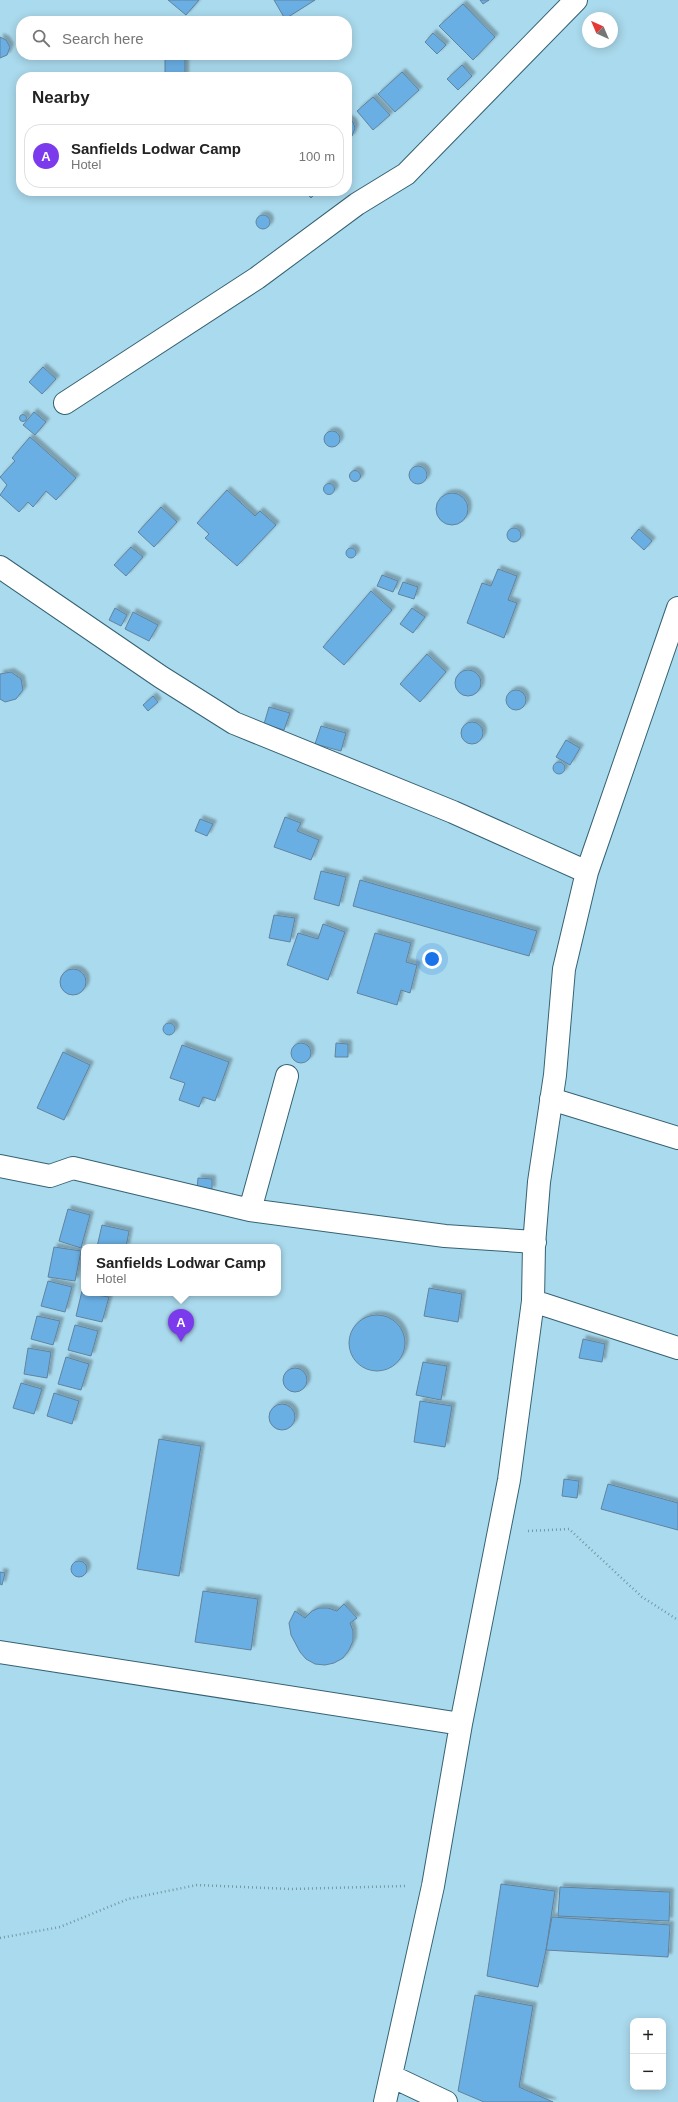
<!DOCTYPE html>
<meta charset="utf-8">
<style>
:root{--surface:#fff;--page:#f2f2f2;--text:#222;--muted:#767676;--line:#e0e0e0;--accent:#7c3aed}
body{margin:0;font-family:Helvetica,sans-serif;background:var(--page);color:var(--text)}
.controls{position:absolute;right:12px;bottom:12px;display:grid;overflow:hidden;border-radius:8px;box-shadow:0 2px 10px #0003}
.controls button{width:36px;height:36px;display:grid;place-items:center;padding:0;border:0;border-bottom:1px solid var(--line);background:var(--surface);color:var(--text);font:20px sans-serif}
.compass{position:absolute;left:582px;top:12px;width:36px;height:36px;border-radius:50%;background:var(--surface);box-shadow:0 2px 10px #0003;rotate:316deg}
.you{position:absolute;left:432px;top:959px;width:14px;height:14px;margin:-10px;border:3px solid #fff;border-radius:50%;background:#1a73e8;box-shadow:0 0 0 6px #1a73e833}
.badge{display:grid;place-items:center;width:26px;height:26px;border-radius:50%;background:var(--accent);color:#fff;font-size:13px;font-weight:700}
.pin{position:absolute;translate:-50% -33px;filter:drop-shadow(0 1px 2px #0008)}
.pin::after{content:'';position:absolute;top:21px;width:14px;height:12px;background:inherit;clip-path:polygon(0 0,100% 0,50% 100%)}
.popup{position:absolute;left:81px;top:1244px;width:200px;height:52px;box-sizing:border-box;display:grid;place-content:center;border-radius:8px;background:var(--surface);filter:drop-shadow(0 1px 3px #0005);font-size:13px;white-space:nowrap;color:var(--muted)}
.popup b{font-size:15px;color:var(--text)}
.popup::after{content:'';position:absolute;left:50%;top:100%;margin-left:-8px;border:8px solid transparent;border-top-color:var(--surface)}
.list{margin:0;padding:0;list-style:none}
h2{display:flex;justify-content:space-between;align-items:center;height:52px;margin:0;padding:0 16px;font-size:17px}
h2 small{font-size:13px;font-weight:400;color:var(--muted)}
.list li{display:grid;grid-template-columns:26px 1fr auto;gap:12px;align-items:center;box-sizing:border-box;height:64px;margin:0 8px 8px;padding:0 8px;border:1px solid var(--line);border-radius:16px}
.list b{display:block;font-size:15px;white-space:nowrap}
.list p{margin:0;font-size:13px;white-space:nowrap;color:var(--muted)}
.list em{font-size:13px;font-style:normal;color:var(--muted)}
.icon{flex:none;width:22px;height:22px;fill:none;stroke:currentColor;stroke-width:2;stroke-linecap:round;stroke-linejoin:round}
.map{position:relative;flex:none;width:678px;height:2102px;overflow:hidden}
.search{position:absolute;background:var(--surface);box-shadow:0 2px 10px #0003;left:16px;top:16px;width:336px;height:44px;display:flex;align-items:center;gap:10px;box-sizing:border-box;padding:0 14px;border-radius:16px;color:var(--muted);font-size:15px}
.panel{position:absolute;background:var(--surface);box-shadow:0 2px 10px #0003;left:16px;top:72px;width:336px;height:124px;border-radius:16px}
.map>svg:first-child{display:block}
</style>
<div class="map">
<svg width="678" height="2102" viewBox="0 0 678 2102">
<defs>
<filter id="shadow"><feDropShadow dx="3.5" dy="-3.5" stdDeviation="1" flood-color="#0004"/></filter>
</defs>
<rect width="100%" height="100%" fill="#aadaed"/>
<path fill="#6bafe4" stroke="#61839e" filter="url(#shadow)" d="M 168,0 L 199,0 L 186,15 Z
M 274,0 L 315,0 L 285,19 Z
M 480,0 L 489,0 L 483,4 Z
M 463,4 L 495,37 L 473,60 L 439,26 Z
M 433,33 L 446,45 L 437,54 L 425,42 Z
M 0,37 L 6,40 L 10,47 L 7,55 L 0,58 Z
M 185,56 L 185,77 L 165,77 L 165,57 Z
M 462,65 L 472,76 L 458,90 L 447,79 Z
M 402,72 L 419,90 L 395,112 L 378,94 Z
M 373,97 L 390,115 L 373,130 L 357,111 Z
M 347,118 L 353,122 L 355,128 L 352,136 L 347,139 Z
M 304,191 L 318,191 L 311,198 Z
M256 222a7 7 0 1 1 14 0a7 7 0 1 1-14 0Z
M 43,367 L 56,379 L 42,394 L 29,382 Z
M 34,412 L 46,422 L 35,435 L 23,425 Z
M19.5 418a3.5 3.5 0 1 1 7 0a3.5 3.5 0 1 1-7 0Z
M324 439a8 8 0 1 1 16 0a8 8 0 1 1-16 0Z
M 30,437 L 76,478 L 56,500 L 46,491 L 33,507 L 28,502 L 19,512 L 0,495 L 7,485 L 0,477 L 15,461 L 12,458 Z
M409 475a9 9 0 1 1 18 0a9 9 0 1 1-18 0Z
M349.5 476a5.5 5.5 0 1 1 11 0a5.5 5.5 0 1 1-11 0Z
M323.5 489a5.5 5.5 0 1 1 11 0a5.5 5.5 0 1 1-11 0Z
M 227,490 L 255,516 L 260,511 L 276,525 L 237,566 L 205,538 L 209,534 L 197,523 Z
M436 509a16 16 0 1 1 32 0a16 16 0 1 1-32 0Z
M 161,507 L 177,522 L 154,547 L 138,532 Z
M507 535a7 7 0 1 1 14 0a7 7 0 1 1-14 0Z
M 639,529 L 652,541 L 644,550 L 631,538 Z
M 131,547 L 143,557 L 126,576 L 114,565 Z
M346 553a5 5 0 1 1 10 0a5 5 0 1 1-10 0Z
M 498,569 L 517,576 L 508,600 L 517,603 L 504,638 L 467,623 L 482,583 L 491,586 Z
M 382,575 L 398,581 L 393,592 L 377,586 Z
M 403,582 L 418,587 L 414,599 L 398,594 Z
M 371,591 L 392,610 L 344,665 L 323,647 Z
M 115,608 L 127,615 L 121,626 L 109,620 Z
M 412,608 L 425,617 L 413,633 L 400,624 Z
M 133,612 L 158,625 L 149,641 L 125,629 Z
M 427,654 L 446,672 L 420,702 L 400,684 Z
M455 683a13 13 0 1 1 26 0a13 13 0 1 1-26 0Z
M 11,672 L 21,679 L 23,690 L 16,699 L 5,702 L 0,699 L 0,674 Z
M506 700a10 10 0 1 1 20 0a10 10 0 1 1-20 0Z
M 153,696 L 158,702 L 148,711 L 143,705 Z
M 269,707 L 290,713 L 284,730 L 264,724 Z
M461 733a11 11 0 1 1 22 0a11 11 0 1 1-22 0Z
M 321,726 L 346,733 L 341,751 L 315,744 Z
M 566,740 L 580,748 L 570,765 L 556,757 Z
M553 768a6 6 0 1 1 12 0a6 6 0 1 1-12 0Z
M 285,817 L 301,823 L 297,831 L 319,840 L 311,860 L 274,847 Z
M 200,819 L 213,824 L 207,836 L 195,831 Z
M 321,871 L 346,877 L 339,906 L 314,899 Z
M 360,880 L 537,931 L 529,956 L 353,906 Z
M 274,915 L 295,918 L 290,942 L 269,938 Z
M 323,924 L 345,932 L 328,980 L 287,965 L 298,933 L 318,939 Z
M 375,933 L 411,943 L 406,962 L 417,965 L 410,993 L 401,990 L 397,1005 L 357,993 Z
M60 982a13 13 0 1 1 26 0a13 13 0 1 1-26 0Z
M163 1029a6 6 0 1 1 12 0a6 6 0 1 1-12 0Z
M291 1053a10 10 0 1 1 20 0a10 10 0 1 1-20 0Z
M 336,1043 L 348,1044 L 348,1057 L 335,1057 Z
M 182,1045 L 229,1062 L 215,1101 L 203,1097 L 199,1107 L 179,1100 L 185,1083 L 170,1078 Z
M 63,1052 L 90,1065 L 64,1120 L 37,1108 Z
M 198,1178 L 212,1179 L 212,1190 L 197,1189 Z
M 68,1209 L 90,1215 L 81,1248 L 59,1241 Z
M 102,1225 L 129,1231 L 126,1247 L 97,1247 Z
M 54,1247 L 81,1251 L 75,1281 L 48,1277 Z
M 48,1281 L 72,1287 L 65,1312 L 41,1306 Z
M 429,1288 L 462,1294 L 458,1322 L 424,1316 Z
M 82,1291 L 84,1293 L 109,1297 L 102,1322 L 76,1316 Z
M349 1343a28 28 0 1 1 56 0a28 28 0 1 1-56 0Z
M 37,1316 L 60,1321 L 53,1345 L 31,1339 Z
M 75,1325 L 98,1331 L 91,1356 L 68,1350 Z
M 583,1339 L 605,1344 L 602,1362 L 579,1358 Z
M 28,1348 L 51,1352 L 47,1378 L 24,1374 Z
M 66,1357 L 89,1364 L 81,1390 L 58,1384 Z
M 423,1362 L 447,1366 L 441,1400 L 416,1395 Z
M283 1380a12 12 0 1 1 24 0a12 12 0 1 1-24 0Z
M 21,1383 L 42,1389 L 34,1414 L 13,1408 Z
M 54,1393 L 79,1401 L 72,1424 L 47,1416 Z
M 420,1401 L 452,1406 L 445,1447 L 414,1442 Z
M269 1417a13 13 0 1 1 26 0a13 13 0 1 1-26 0Z
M 159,1439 L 201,1446 L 179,1576 L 137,1569 Z
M 564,1479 L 579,1481 L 577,1498 L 562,1496 Z
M 608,1484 L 678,1503 L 678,1530 L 601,1509 Z
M71 1569a8 8 0 1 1 16 0a8 8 0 1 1-16 0Z
M 0,1572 L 5,1573 L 2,1585 L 0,1584 Z
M 203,1591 L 258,1599 L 251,1650 L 195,1642 Z
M 344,1604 L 357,1618 L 350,1623 L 353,1631 L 353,1641 L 349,1650 L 343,1658 L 334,1663 L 325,1665 L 315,1664 L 306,1659 L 300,1652 L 291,1635 L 289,1623 L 295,1611 L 305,1618 L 312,1611 L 319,1608 L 328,1608 L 337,1611 Z
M 501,1884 L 555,1891 L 546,1950 L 538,1987 L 487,1976 Z
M 560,1887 L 670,1892 L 669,1921 L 558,1916 Z
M 552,1917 L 670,1925 L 668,1957 L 546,1950 Z
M 475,1995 L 533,2006 L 519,2087 L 553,2102 L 484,2102 L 458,2091 Z"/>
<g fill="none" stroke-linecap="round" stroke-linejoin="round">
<g stroke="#356273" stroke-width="24">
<path id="minor" d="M 65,403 L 257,278 L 357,204 L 406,174 L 576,0
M 0,567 L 161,677 L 234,723 L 453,812 L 587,872
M 551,1099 L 678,1138
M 0,1166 L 50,1176 L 73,1168 L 250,1210 L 445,1236 L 535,1242
M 250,1210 L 287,1076
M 533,1301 L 678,1348
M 0,1652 L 461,1724
M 391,2076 L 446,2102
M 385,2102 L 433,1886 L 461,1724 L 509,1480 L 533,1301 L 534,1245 L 539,1182 L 555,1075 L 564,969 L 587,872 L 678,608"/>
</g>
<path stroke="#7498a6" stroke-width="2.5" stroke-dasharray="1 3" stroke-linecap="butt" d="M 528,1531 L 569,1529 L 642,1597 L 678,1620
M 0,1938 L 60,1927 L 128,1899 L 197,1885 L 291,1889 L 405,1886"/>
<use href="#minor" stroke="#fff" stroke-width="22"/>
</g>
</svg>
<div class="controls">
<button>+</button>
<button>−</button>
</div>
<svg class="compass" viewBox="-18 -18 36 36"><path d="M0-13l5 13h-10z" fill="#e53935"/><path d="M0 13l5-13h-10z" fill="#767676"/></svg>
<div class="you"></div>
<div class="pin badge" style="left:181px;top:1342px">A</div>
<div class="popup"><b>Sanfields Lodwar Camp</b>Hotel</div>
<div class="search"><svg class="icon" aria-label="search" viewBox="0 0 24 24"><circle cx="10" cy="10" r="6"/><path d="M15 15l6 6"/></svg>Search here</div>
<section class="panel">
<h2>Nearby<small></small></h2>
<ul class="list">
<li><span class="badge">A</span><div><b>Sanfields Lodwar Camp</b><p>Hotel</p></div><em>100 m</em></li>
</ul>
</section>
</div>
